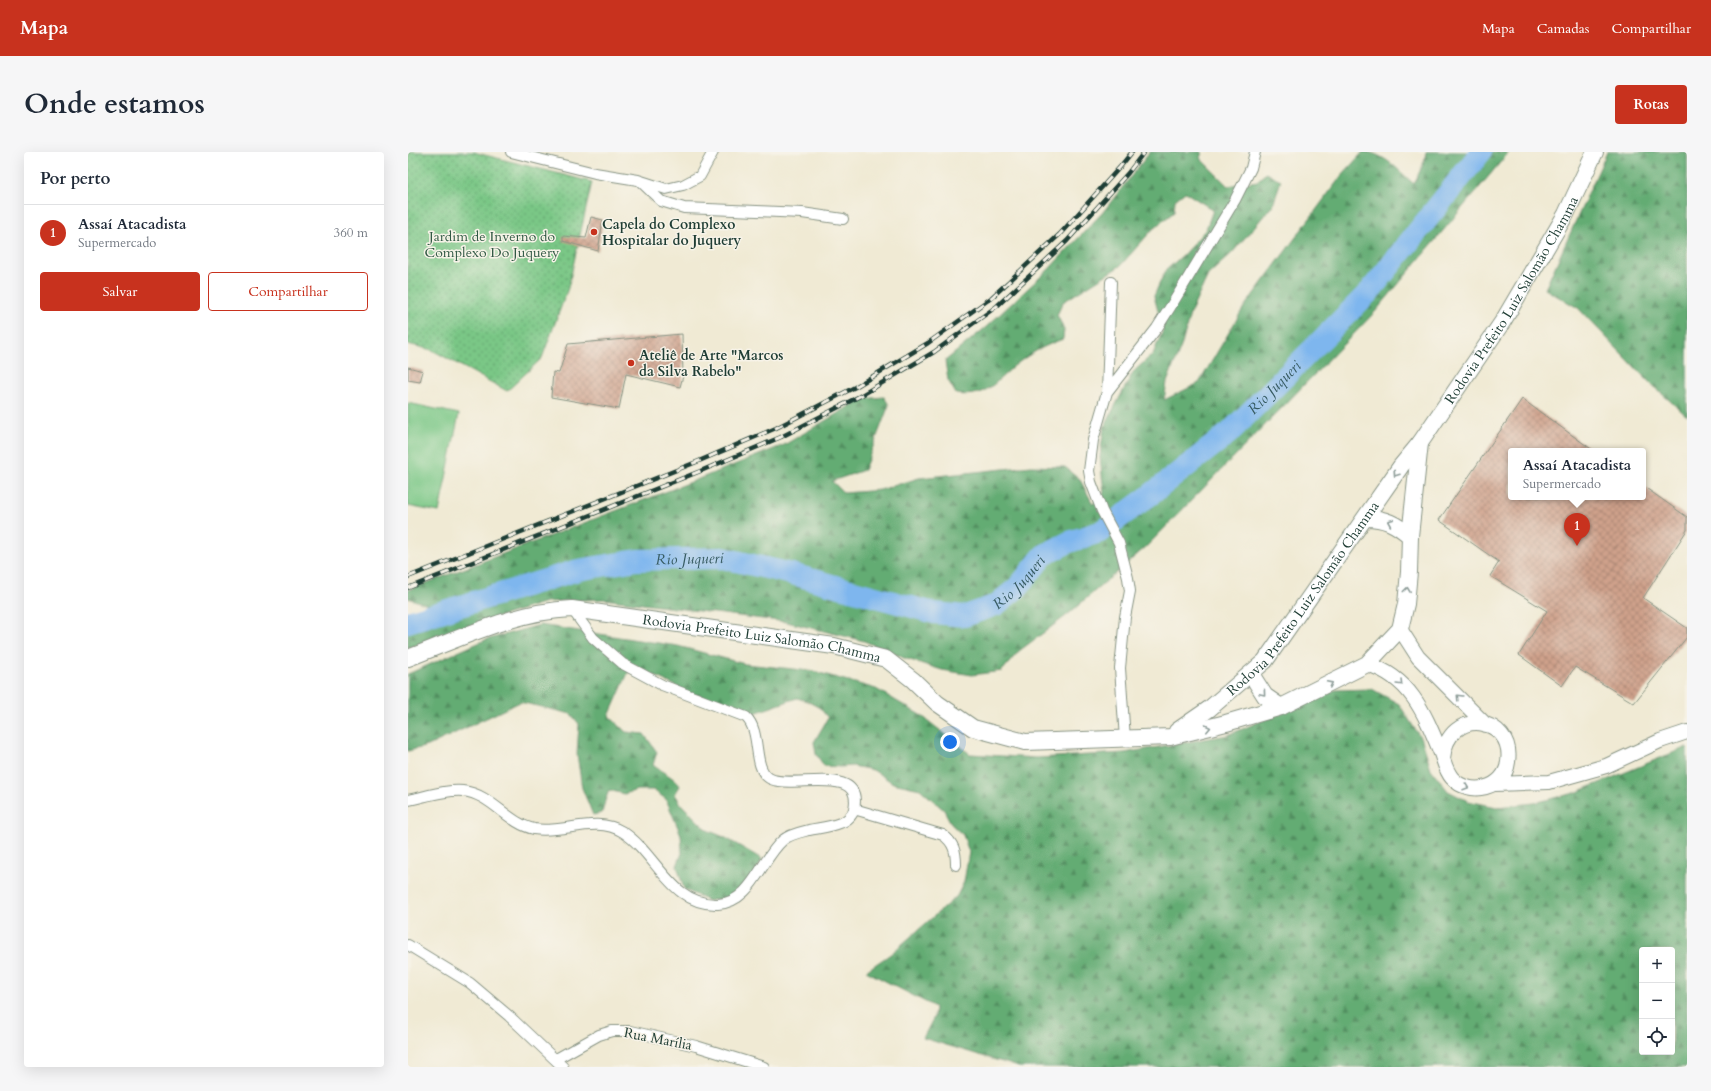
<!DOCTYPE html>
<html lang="pt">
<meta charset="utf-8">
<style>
:root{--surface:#fff;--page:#f6f6f7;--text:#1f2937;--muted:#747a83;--line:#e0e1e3;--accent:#c8321e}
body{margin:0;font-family:Cardo,serif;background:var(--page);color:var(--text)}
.controls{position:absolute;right:12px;bottom:12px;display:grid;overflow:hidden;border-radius:4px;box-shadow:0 4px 16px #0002}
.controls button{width:36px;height:36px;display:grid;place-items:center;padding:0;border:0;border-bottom:1px solid var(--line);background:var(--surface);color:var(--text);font:20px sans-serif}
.you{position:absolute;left:542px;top:590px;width:14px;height:14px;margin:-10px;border:3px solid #fff;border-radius:50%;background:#1a73e8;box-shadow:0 0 0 6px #1a73e833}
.badge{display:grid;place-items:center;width:26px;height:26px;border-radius:50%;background:var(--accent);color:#fff;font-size:13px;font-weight:700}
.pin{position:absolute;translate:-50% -33px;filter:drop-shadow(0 1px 2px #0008)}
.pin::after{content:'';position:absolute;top:21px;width:14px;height:12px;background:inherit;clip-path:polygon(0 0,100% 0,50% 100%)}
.popup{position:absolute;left:1100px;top:296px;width:138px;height:52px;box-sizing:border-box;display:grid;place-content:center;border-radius:4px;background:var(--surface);filter:drop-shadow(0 1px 3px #0005);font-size:13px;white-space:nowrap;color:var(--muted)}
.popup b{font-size:15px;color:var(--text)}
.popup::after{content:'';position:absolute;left:50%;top:100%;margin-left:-8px;border:8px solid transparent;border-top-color:var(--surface)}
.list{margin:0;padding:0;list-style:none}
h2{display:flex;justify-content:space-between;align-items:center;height:52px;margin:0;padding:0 16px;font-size:17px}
h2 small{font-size:13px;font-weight:400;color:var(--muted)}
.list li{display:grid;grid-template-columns:26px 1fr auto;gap:12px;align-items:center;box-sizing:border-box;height:56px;padding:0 16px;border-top:1px solid var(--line)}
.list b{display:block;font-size:15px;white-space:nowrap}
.list p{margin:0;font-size:13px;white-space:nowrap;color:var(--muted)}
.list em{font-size:13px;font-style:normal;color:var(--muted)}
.actions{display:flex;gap:8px;padding:12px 16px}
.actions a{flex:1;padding:9px 0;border:1px solid var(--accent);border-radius:4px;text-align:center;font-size:14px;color:var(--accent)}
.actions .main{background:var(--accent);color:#fff}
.icon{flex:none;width:22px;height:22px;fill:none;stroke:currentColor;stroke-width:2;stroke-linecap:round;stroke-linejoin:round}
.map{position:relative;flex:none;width:1279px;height:915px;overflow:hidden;border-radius:4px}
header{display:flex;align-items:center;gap:24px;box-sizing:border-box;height:56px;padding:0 20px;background:var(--accent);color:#fff}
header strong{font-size:19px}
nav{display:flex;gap:22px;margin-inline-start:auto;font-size:14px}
.intro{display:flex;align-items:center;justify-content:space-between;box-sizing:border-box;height:96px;padding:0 24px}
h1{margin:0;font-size:28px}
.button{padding:10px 18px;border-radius:4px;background:var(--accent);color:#fff;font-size:14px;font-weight:700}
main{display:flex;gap:24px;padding:0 24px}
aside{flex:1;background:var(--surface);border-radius:4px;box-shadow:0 4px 16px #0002}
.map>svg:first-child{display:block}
</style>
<header>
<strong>Mapa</strong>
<nav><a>Mapa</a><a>Camadas</a><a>Compartilhar</a></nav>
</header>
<div class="intro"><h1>Onde estamos</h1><a class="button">Rotas</a></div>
<main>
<aside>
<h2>Por perto<small></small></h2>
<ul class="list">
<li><span class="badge">1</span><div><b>Assaí Atacadista</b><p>Supermercado</p></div><em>360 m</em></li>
</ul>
<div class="actions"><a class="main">Salvar</a><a>Compartilhar</a></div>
</aside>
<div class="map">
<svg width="1279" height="915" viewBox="0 0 1279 915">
<defs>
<pattern id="green-dots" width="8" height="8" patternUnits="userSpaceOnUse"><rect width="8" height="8" fill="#7ac786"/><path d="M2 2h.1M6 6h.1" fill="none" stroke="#63a36e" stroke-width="1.8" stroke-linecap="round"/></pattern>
<pattern id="forest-firs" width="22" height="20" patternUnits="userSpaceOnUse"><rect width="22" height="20" fill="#63ac73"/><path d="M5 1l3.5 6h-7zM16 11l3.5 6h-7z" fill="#518d5f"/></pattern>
<pattern id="building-cross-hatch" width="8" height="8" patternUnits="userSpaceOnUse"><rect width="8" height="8" fill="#cfa18b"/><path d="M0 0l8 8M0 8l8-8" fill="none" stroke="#a78472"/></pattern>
</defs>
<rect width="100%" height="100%" fill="#f7f3e8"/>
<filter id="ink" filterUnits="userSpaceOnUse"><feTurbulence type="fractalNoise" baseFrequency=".025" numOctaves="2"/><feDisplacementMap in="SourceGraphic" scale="8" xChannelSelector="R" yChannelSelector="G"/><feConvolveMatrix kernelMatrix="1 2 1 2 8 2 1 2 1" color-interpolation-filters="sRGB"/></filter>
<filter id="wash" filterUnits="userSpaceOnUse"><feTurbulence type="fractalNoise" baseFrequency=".012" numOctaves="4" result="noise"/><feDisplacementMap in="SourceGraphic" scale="16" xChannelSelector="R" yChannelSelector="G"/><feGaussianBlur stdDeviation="0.9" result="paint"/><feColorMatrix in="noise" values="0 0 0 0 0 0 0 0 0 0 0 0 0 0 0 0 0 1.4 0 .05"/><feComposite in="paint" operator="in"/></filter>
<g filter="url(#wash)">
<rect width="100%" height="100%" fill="#f0ead4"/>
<path fill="url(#green-dots)" stroke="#4c825d" d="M 0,0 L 65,0 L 184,30 L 160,136 L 134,206 L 99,239 L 24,198 L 0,192 Z"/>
<path fill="url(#forest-firs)" stroke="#417454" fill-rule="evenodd" d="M 742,0 L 794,0 L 792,6 L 820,34 L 849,29 L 858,21 L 873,28 L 865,53 L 824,101 L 800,123 L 782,162 L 774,192 L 759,230 L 756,248 L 791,231 L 836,155 L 934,23 L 955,0 C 976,0 992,20 1006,32 L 1016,10 L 1018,0 L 1101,0 L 967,160 L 862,268 L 739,394 L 658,464 L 611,499 L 594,519 L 564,523 L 534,518 L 496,506 L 456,489 L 379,470 L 195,447 L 138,450 L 81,468 L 0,496 L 0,474 L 31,464 L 29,456 L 0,446 L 0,438 L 278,332 L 376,293 L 454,247 L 476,245 L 481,253 L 456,318 L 424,329 L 436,341 L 472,338 L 511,326 L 623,314 L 657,315 L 671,326 L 685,352 L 696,341 L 692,305 L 696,275 L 725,220 L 745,202 L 755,178 L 746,144 L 757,119 L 776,102 L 798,77 L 805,58 L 777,40 L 767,48 L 766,60 L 745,77 L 712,114 L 655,150 L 649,163 L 656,177 L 655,187 C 641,192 626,199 614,208 C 589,225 583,247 548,242 L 540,228 L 537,209 L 578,175 L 641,117 L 695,60 Z
M 1199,0 L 1279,0 L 1279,264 L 1244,233 L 1170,156 L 1137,137 Z
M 132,473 L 270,494 L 337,512 L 405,519 L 468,537 L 514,564 L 562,602 L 629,606 L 716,601 L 820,583 L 927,538 L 964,537 L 991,552 L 1014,588 L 1023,617 L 1040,639 L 1060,649 L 1089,655 L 1126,651 L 1167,641 L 1279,595 L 1279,915 L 611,915 L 515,886 L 526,865 L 527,855 L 458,819 L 484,801 L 549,744 L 556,730 L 561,700 L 555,683 L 544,673 L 536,658 L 512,637 L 485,631 L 465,618 L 445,614 L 433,615 L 416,614 L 408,602 L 406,590 L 420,566 L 412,556 L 399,549 L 389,546 L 344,562 L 317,551 L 281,541 L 224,512 L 201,564 L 218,580 L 236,582 L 249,600 L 245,613 C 253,620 267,625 272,634 L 267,642 L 273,652 L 299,678 L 316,685 L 354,707 L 344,727 L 328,744 L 300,749 L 276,737 L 269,714 L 274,701 L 273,683 L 258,647 L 245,638 L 230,638 L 216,642 L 201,638 L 197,649 L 194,661 L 185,663 L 174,636 L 169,602 L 171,572 L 163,562 L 112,550 L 20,594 L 0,599 L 0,522 L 77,488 ZM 1234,798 L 1264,798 L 1264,900 L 1234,900 Z"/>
<path fill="#7ac786" stroke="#4c825d" d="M 0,251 L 51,262 L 31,360 L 0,354 Z"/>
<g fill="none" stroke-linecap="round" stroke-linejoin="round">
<path stroke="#7eb6ee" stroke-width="22" id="s1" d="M 0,470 L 170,418 L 229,408 L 315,406 L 384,422 L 526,461 L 557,464 L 588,453 L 610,435 L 636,403 L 661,390 L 692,380 L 741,344 L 821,281 L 962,139 L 1073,0"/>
</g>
<g id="blocks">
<path fill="url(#building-cross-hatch)" d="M 183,65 L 195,68 L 190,99 L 155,89 L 155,84 L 178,86 Z
M 274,182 L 275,224 L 272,235 L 218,222 L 211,257 L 143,245 L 145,220 L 151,221 L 160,192 Z
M 0,215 L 15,219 L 12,230 L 0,228 Z
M 1114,247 L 1186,299 L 1103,299 L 1103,345 L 1235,345 L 1235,334 L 1279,365 L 1279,378 L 1235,446 L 1279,476 L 1279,485 L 1226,551 L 1167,515 L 1154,534 L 1111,503 L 1139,459 L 1082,424 L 1091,410 L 1031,368 Z"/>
</g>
</g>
<g filter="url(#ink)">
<use href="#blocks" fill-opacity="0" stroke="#889484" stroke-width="1"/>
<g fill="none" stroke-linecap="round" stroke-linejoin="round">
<g stroke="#889484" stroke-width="12">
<path id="street" d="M 103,0 L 187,21 L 230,28 L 258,37 L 275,33 L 292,24 L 305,0
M 233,30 L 253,49 L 276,56 L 394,61 L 435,67
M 699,240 L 703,130
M 717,587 L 712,516 L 717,465 L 722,439 L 720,426 L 711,391 L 694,359 L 683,330 L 681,319 L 685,288 L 699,240 L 749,176 L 763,154 L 827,48 L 843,16 L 847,0
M 0,648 C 16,645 40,637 55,639 C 83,642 99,671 126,677 C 155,682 188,663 215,680 C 249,702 263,754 310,752 C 344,750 353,707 375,688 C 382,682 393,680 401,678 C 411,676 423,675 432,671 C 439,669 445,663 446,657 C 456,610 382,639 361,626 C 344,615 354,580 338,565 L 254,533 L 215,512 L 185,486 L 164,457
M 446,657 L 535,683 C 546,691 548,700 548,713
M 0,793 L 62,831 L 101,864 L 155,915
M 148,907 L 191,883 L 204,879 L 222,879 L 288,894 L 356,915"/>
</g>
<g stroke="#889484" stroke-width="16">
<path id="secondary" d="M 992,477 L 1010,505 L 1078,573
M 959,512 C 1002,525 1016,560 1032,599 C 1036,608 1037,618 1044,626 C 1061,645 1097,637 1100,610 C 1107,564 1040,554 1035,606
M 1087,632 L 1141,630 L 1198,614 L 1252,589 L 1279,580"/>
</g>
<g stroke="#889484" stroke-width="18">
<g id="primary">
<path d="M 958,366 C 977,366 988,372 1002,384"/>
<path id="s2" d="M 0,506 C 53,486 107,459 164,457 L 426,494 L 478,507 L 505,528 L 529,551 L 565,576 L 617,590 L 762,585 L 818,571 L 873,555 L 959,512 L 992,477 L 998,452 L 1001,420 L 1002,384 L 1012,291"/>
<path d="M 843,522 L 857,544 L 873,555"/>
<path id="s3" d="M 769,579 L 801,557 L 857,509 L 993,314 L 1012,291 L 1095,169 L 1158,62 L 1187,0"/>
</g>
</g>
<use href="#street" stroke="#fff" stroke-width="10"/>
<use href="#secondary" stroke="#fff" stroke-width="14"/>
<use href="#primary" stroke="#fff" stroke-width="16"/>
<g stroke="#1f3d34" stroke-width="4.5">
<path id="rail" d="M 0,425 L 291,309 L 368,276 L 447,235 L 520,191 L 583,146 L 652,82 L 712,15 L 724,0
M 0,436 L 295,318 L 373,285 L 452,244 L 526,200 L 589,154 L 659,89 L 720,21 L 736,0"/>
</g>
<use href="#rail" stroke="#f7f3e8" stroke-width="3" stroke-dasharray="9" stroke-linecap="butt"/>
</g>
<defs><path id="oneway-chevron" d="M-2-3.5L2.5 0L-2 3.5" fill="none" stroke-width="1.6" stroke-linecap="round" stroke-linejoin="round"/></defs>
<g stroke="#8f9e9a">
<use href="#oneway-chevron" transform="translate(988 322) rotate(124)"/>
<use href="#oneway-chevron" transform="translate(982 370) rotate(-157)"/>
<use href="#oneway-chevron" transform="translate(999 438) rotate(-83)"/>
<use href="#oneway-chevron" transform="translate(992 531) rotate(45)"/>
<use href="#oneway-chevron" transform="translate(922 532) rotate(-27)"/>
<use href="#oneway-chevron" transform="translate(855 541) rotate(50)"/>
<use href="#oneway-chevron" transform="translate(1051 545) rotate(-134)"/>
<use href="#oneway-chevron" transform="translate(800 576) rotate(-13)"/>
<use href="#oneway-chevron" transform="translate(1058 635) rotate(19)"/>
</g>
</g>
<g fill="#c8321e" stroke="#f7f3e8" stroke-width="1.5">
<circle cx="186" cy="80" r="4"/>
<circle cx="223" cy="211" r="4"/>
</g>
<g text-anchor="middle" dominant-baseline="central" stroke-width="3" stroke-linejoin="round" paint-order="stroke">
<g font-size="14" font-weight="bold" fill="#1f3d34" stroke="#f7f3e8" text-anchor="start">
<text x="194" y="72">Capela do Complexo<tspan x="194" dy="16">Hospitalar do Juquery</tspan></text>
<text x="231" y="203">Ateliê de Arte "Marcos<tspan x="231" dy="16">da Silva Rabelo"</tspan></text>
</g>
<g font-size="14" fill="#315944" stroke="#f7f3e8">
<text x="84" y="84">Jardim de Inverno do<tspan x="84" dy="16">Complexo Do Juquery</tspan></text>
</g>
<g font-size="14" fill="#1f3d34" stroke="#f7f3e8">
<text stroke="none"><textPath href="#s3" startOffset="550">Rodovia Prefeito Luiz Salomão Chamma</textPath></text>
<text stroke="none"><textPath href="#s3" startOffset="185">Rodovia Prefeito Luiz Salomão Chamma</textPath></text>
<text stroke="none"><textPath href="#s2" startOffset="364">Rodovia Prefeito Luiz Salomão Chamma</textPath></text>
<text transform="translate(250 887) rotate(11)">Rua Marília</text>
</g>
<g font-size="15" font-style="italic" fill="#375b62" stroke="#f7f3e8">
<text stroke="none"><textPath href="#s1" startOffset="963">Rio Juqueri</textPath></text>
<text stroke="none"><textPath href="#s1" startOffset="290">Rio Juqueri</textPath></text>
<text stroke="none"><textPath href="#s1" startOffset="638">Rio Juqueri</textPath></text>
</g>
</g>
</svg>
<div class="controls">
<button>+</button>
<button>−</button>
<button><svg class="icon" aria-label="locate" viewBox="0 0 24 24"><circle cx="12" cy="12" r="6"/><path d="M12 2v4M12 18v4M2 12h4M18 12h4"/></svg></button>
</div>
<div class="you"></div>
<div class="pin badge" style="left:1169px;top:394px">1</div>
<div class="popup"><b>Assaí Atacadista</b>Supermercado</div>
</div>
</main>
